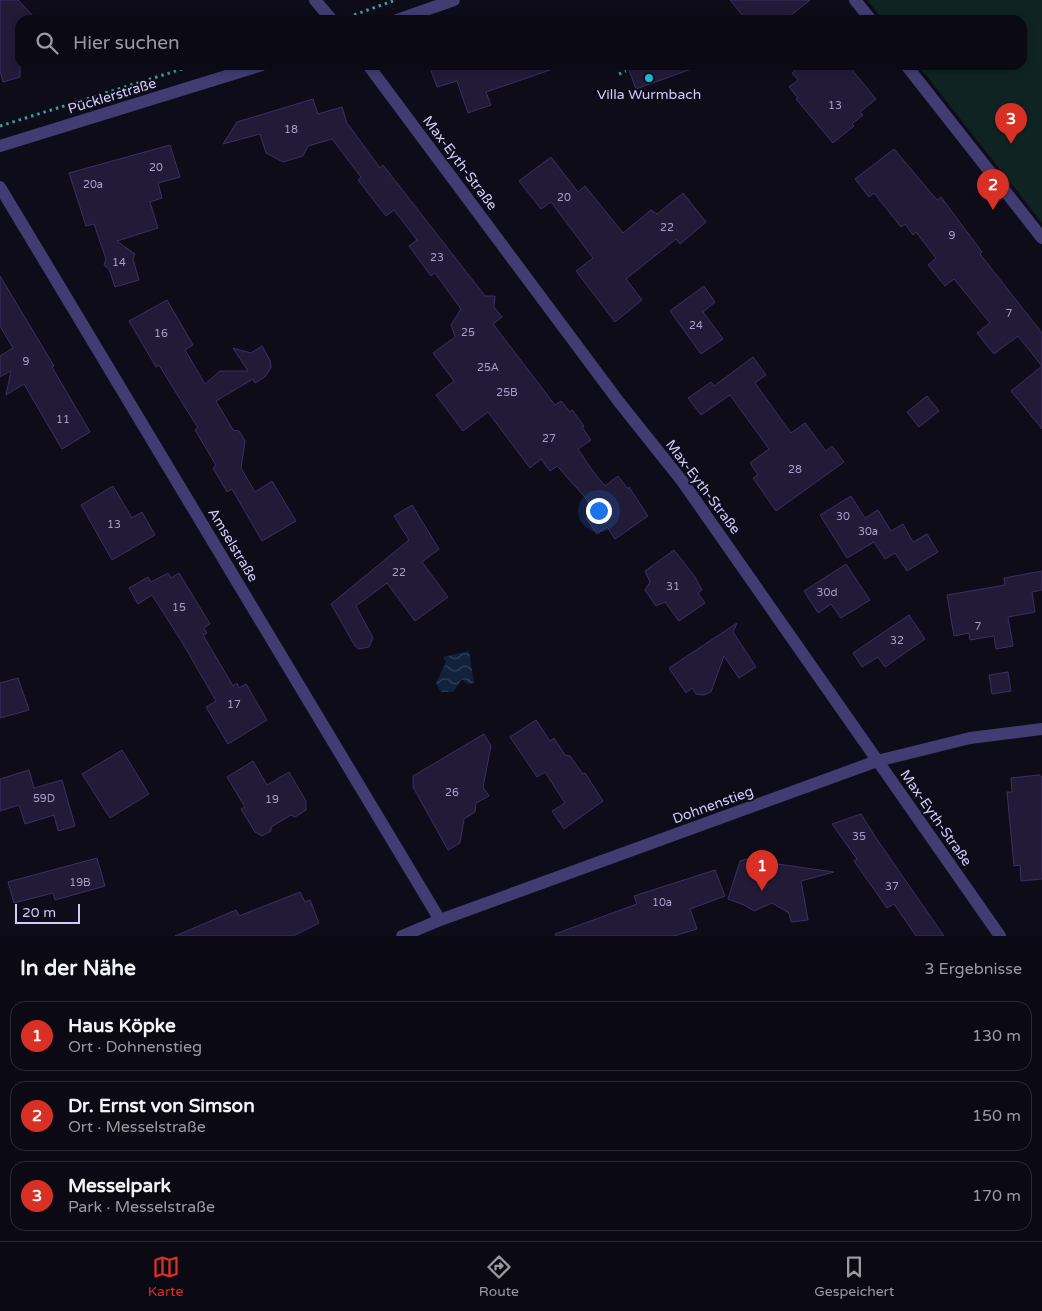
<!DOCTYPE html>
<html lang="de">
<meta charset="utf-8">
<style>
:root{--surface:#0b0914;--page:#191722;--text:#f1f3f6;--muted:#9a9aa0;--line:#2b2a34;--accent:#d93025}
body{margin:0;font-family:"Varela Round",sans-serif;background:var(--page);color:var(--text)}
.scale{position:absolute;left:15px;bottom:12px;width:65px;box-sizing:border-box;padding-left:5px;border:2px solid #d2cbf9;border-top:0;font-size:14px;line-height:18px;white-space:nowrap;color:#d2cbf9;-webkit-text-stroke:4px #0f0c1a;paint-order:stroke}
.you{position:absolute;left:598px;top:510px;width:18px;height:18px;margin:-12px;border:4px solid #fff;border-radius:50%;background:#1a73e8;box-shadow:0 0 0 8px #1a73e833}
.badge{display:grid;place-items:center;width:32px;height:32px;border-radius:50%;background:var(--accent);color:#fff;font-size:16px;font-weight:700}
.pin{position:absolute;translate:-50% -41px;filter:drop-shadow(0 1px 2px #0008)}
.pin::after{content:'';position:absolute;top:26px;width:18px;height:15px;background:inherit;clip-path:polygon(0 0,100% 0,50% 100%)}
.list{margin:0;padding:0;list-style:none}
h2{display:flex;justify-content:space-between;align-items:center;height:65px;margin:0;padding:0 20px;font-size:21px}
h2 small{font-size:16px;font-weight:400;color:var(--muted)}
.list li{display:grid;grid-template-columns:32px 1fr auto;gap:15px;align-items:center;box-sizing:border-box;height:70px;margin:0 10px 10px;padding:0 10px;border:1px solid var(--line);border-radius:15px}
.list b{display:block;font-size:19px;white-space:nowrap}
.list p{margin:0;font-size:16px;white-space:nowrap;color:var(--muted)}
.list em{font-size:16px;font-style:normal;color:var(--muted)}
.icon{flex:none;width:28px;height:28px;fill:none;stroke:currentColor;stroke-width:2;stroke-linecap:round;stroke-linejoin:round}
.map{position:relative;flex:none;width:1042px;height:936px;overflow:hidden}
.search{position:absolute;background:var(--surface);box-shadow:0 2px 8px #0003;left:15px;right:15px;top:15px;height:55px;display:flex;align-items:center;gap:12px;box-sizing:border-box;padding:0 18px;border-radius:15px;color:var(--muted);font-size:19px}
.sheet{height:305px;background:var(--surface)}
nav{display:flex;justify-content:space-around;align-items:center;box-sizing:border-box;height:70px;border-top:1px solid var(--line);background:var(--surface);font-size:14px;color:var(--muted)}
nav a{display:grid;justify-items:center;gap:2px}
nav .on{color:var(--accent)}
.map>svg:first-child{display:block}
</style>
<div class="map">
<svg width="1042" height="936" viewBox="0 0 1042 936">
<defs>
<pattern id="water-waves" width="16" height="10" patternUnits="userSpaceOnUse" patternTransform="scale(1.25)"><rect width="16" height="10" fill="#12223d"/><path d="M0 5q4-4 8 0t8 0" fill="none" stroke="#34415a"/></pattern>
</defs>
<rect width="100%" height="100%" fill="#0f0c1a"/>
<path fill="#102323" d="M 867,0 L 1042,0 L 1042,223 L 918,65 L 1022,65 L 1022,20 L 883,20 Z"/>
<path fill="url(#water-waves)" d="M 469,651 L 474,683 L 468,684 L 462,679 L 453,692 L 441,692 L 436,683 L 446,662 L 443,657 Z"/>
<path fill="#221b38" stroke="#3b2f62" d="M 0,0 L 18,0 L 36,19 L 20,20 L 20,77 L 3,82 L 0,71 Z
M 730,0 L 810,0 L 785,20 L 746,20 Z
M 429,65 L 556,65 L 556,68 L 486,92 L 491,105 L 468,113 L 457,81 L 437,87 Z
M 627,65 L 697,65 L 697,67 L 636,89 Z
M 801,65 L 848,65 L 876,99 L 860,112 L 863,115 L 852,124 L 854,126 L 833,143 L 796,99 L 798,98 L 789,87 L 798,80 L 792,73 Z
M 313,99 L 318,114 L 342,107 L 347,123 L 380,168 L 383,165 L 485,296 L 495,296 L 494,307 L 502,317 L 493,324 L 555,405 L 561,401 L 570,412 L 572,410 L 584,426 L 582,427 L 591,440 L 578,449 L 592,470 L 605,486 L 618,476 L 628,489 L 629,487 L 648,516 L 615,539 L 607,527 L 597,534 L 586,518 L 595,512 L 584,496 L 557,466 L 550,471 L 541,459 L 530,468 L 488,412 L 463,431 L 436,395 L 454,381 L 433,353 L 455,337 L 451,325 L 461,309 L 435,273 L 431,276 L 409,246 L 417,240 L 394,210 L 386,216 L 358,180 L 361,177 L 332,139 L 308,146 L 303,156 L 283,162 L 266,153 L 260,134 L 223,144 L 237,122 Z
M 170,145 L 180,177 L 158,183 L 162,198 L 150,202 L 158,228 L 117,241 L 135,254 L 133,259 L 139,280 L 115,287 L 109,269 L 104,265 L 106,259 L 94,224 L 86,226 L 69,173 Z
M 894,149 L 937,200 L 941,197 L 982,252 L 980,254 L 1042,333 L 1042,366 L 1018,336 L 994,354 L 977,333 L 990,323 L 954,279 L 945,286 L 928,265 L 936,258 L 916,232 L 913,235 L 905,224 L 901,227 L 874,193 L 869,197 L 855,179 Z
M 551,157 L 578,192 L 585,186 L 623,233 L 651,210 L 657,214 L 683,193 L 706,222 L 680,244 L 676,239 L 626,279 L 642,300 L 615,322 L 576,271 L 593,258 L 551,202 L 541,209 L 519,181 Z
M 0,276 L 54,366 L 52,367 L 90,432 L 62,449 L 24,384 L 6,395 L 11,371 L 0,377 L 0,356 L 13,348 L 0,326 Z
M 704,286 L 715,302 L 703,312 L 723,339 L 701,354 L 670,311 Z
M 167,300 L 193,345 L 185,350 L 205,384 L 220,371 L 248,371 L 233,348 L 251,353 L 262,346 L 270,360 L 271,367 L 266,376 L 255,383 L 253,379 L 216,401 L 233,430 L 239,431 L 245,441 L 241,468 L 255,492 L 272,481 L 296,521 L 262,541 L 232,489 L 227,492 L 213,468 L 216,465 L 195,430 L 198,428 L 159,365 L 156,367 L 129,321 Z
M 753,357 L 766,375 L 755,383 L 791,433 L 805,423 L 826,451 L 832,446 L 844,462 L 776,511 L 753,478 L 758,475 L 750,463 L 769,449 L 730,395 L 701,415 L 688,398 L 711,382 L 714,386 Z
M 1042,366 L 1042,429 L 1011,391 Z
M 927,396 L 939,411 L 919,427 L 907,412 Z
M 113,486 L 132,518 L 142,512 L 155,535 L 112,560 L 81,505 Z
M 851,496 L 865,518 L 878,510 L 891,531 L 903,524 L 913,542 L 927,534 L 938,552 L 907,571 L 895,553 L 885,559 L 874,542 L 847,558 L 820,515 Z
M 412,505 L 439,549 L 422,562 L 448,597 L 415,621 L 387,583 L 356,606 L 373,638 L 369,647 L 359,649 L 355,646 L 331,604 L 409,540 L 394,516 Z
M 674,550 L 695,577 L 702,590 L 698,593 L 705,603 L 679,621 L 665,602 L 656,606 L 645,590 L 650,582 L 645,571 Z
M 846,564 L 870,600 L 841,618 L 831,604 L 818,613 L 804,591 Z
M 1042,571 L 1042,590 L 1032,592 L 1035,612 L 1008,617 L 1013,646 L 996,649 L 994,636 L 970,640 L 969,633 L 954,636 L 947,595 L 1005,585 L 1004,578 Z
M 168,573 L 171,578 L 179,573 L 210,624 L 204,628 L 207,633 L 203,635 L 233,686 L 237,683 L 239,688 L 246,684 L 267,720 L 228,744 L 206,707 L 216,701 L 182,642 L 152,595 L 138,604 L 129,588 L 148,577 L 151,582 Z
M 909,615 L 925,639 L 885,667 L 878,657 L 862,667 L 853,653 Z
M 737,623 L 733,632 L 756,667 L 739,678 L 724,656 L 711,692 L 704,695 L 696,694 L 692,688 L 686,693 L 669,668 Z
M 1008,672 L 1011,691 L 992,694 L 989,675 Z
M 18,678 L 29,710 L 0,718 L 0,683 Z
M 536,720 L 550,741 L 554,738 L 565,755 L 570,756 L 583,774 L 585,773 L 603,801 L 564,829 L 552,811 L 565,803 L 545,772 L 537,777 L 510,737 Z
M 484,734 L 491,746 L 483,787 L 489,796 L 476,803 L 475,812 L 464,819 L 460,843 L 448,850 L 413,787 L 413,776 Z
M 122,750 L 149,794 L 110,818 L 82,774 Z
M 253,761 L 267,785 L 289,772 L 306,801 L 306,810 L 295,817 L 291,815 L 271,827 L 271,831 L 262,836 L 255,832 L 241,809 L 245,807 L 227,777 Z
M 29,770 L 34,788 L 62,780 L 75,826 L 58,831 L 54,815 L 25,824 L 19,805 L 0,811 L 0,779 Z
M 1039,775 L 1042,777 L 1042,879 L 1021,881 L 1020,865 L 1014,866 L 1007,792 L 1012,792 L 1011,778 Z
M 861,814 L 876,838 L 944,936 L 916,936 L 894,904 L 887,908 L 854,861 L 857,859 L 832,824 Z
M 97,858 L 105,886 L 55,900 L 53,893 L 14,903 L 8,882 Z
M 747,859 L 763,862 L 834,872 L 801,881 L 808,920 L 791,922 L 789,913 L 772,903 L 754,911 L 744,905 L 728,899 L 740,861 Z
M 715,870 L 725,896 L 690,909 L 697,929 L 674,936 L 556,936 L 555,934 L 637,904 L 634,896 Z
M 300,892 L 305,902 L 310,900 L 319,923 L 293,936 L 175,936 L 236,910 L 239,916 Z"/>
<g fill="none" stroke-linecap="round" stroke-linejoin="round">
<path stroke="#399f9d" stroke-width="3" stroke-dasharray="2.5 4" stroke-linecap="butt" d="M 348,17 L 393,1
M 642,20 L 653,16
M 619,74 L 626,71
M 0,126 L 195,65"/>
<path stroke="#413d73" stroke-width="12" d="M 315,0 L 332,20
M 855,0 L 871,20
M 397,20 L 454,0
M 368,65 L 619,402 L 682,481 L 1000,936
M 906,65 L 1042,238
M 0,146 L 262,65
M 0,187 L 440,920
M 402,936 L 440,920 L 877,761 L 970,738 L 1042,729"/>
</g>
<circle fill="#19bcd7" stroke="#0f0c1a" stroke-width="2" cx="649" cy="78" r="5"/>
<g text-anchor="middle" dominant-baseline="central" stroke-width="4" stroke-linejoin="round" paint-order="stroke">
<g font-size="11" fill="#a69fc9">
<text x="835" y="105">13</text>
<text x="291" y="129">18</text>
<text x="156" y="167">20</text>
<text x="93" y="184">20a</text>
<text x="564" y="197">20</text>
<text x="667" y="227">22</text>
<text x="952" y="235">9</text>
<text x="437" y="257">23</text>
<text x="119" y="262">14</text>
<text x="1009" y="313">7</text>
<text x="696" y="325">24</text>
<text x="468" y="332">25</text>
<text x="161" y="333">16</text>
<text x="26" y="361">9</text>
<text x="488" y="367">25A</text>
<text x="507" y="392">25B</text>
<text x="63" y="419">11</text>
<text x="549" y="438">27</text>
<text x="795" y="469">28</text>
<text x="843" y="516">30</text>
<text x="114" y="524">13</text>
<text x="868" y="531">30a</text>
<text x="399" y="572">22</text>
<text x="673" y="586">31</text>
<text x="827" y="592">30d</text>
<text x="179" y="607">15</text>
<text x="978" y="626">7</text>
<text x="897" y="640">32</text>
<text x="234" y="704">17</text>
<text x="452" y="792">26</text>
<text x="44" y="798">59D</text>
<text x="272" y="799">19</text>
<text x="859" y="836">35</text>
<text x="80" y="882">19B</text>
<text x="892" y="886">37</text>
<text x="662" y="902">10a</text>
</g>
<g font-size="14" fill="#d2cbf9" stroke="#0f0c1a">
<text x="649" y="94">Villa Wurmbach</text>
</g>
<g font-size="14" fill="#d2cbf9" stroke="#0f0c1a">
<text transform="translate(112 96) rotate(-17)">Pücklerstraße</text>
<text transform="translate(460 163) rotate(53)">Max-Eyth-Straße</text>
<text transform="translate(703 487) rotate(53)">Max-Eyth-Straße</text>
<text transform="translate(233 545) rotate(59)">Amselstraße</text>
<text transform="translate(713 805) rotate(-20)">Dohnenstieg</text>
<text transform="translate(936 818) rotate(55)">Max-Eyth-Straße</text>
</g>
</g>
</svg>
<div class="scale">20 m</div>
<div class="you"></div>
<div class="pin badge" style="left:762px;top:891px">1</div>
<div class="pin badge" style="left:993px;top:210px">2</div>
<div class="pin badge" style="left:1011px;top:144px">3</div>
<div class="search"><svg class="icon" aria-label="search" viewBox="0 0 24 24"><circle cx="10" cy="10" r="6"/><path d="M15 15l6 6"/></svg>Hier suchen</div>
</div>
<section class="sheet">
<h2>In der Nähe<small>3 Ergebnisse</small></h2>
<ul class="list">
<li><span class="badge">1</span><div><b>Haus Köpke</b><p>Ort · Dohnenstieg</p></div><em>130 m</em></li>
<li><span class="badge">2</span><div><b>Dr. Ernst von Simson</b><p>Ort · Messelstraße</p></div><em>150 m</em></li>
<li><span class="badge">3</span><div><b>Messelpark</b><p>Park · Messelstraße</p></div><em>170 m</em></li>
</ul>
</section>
<nav>
<a class="on"><svg class="icon" aria-label="map" viewBox="0 0 24 24"><path d="M3 6l6-2 6 2 6-2v14l-6 2-6-2-6 2zM9 4v14M15 6v14"/></svg>Karte</a>
<a><svg class="icon" aria-label="directions" viewBox="0 0 24 24"><path d="M12 3l9 9-9 9-9-9zM9 14v-3h6M13 9l2 2-2 2"/></svg>Route</a>
<a><svg class="icon" aria-label="saved" viewBox="0 0 24 24"><path d="M7 4h10v16l-5-4-5 4z"/></svg>Gespeichert</a>
</nav>
